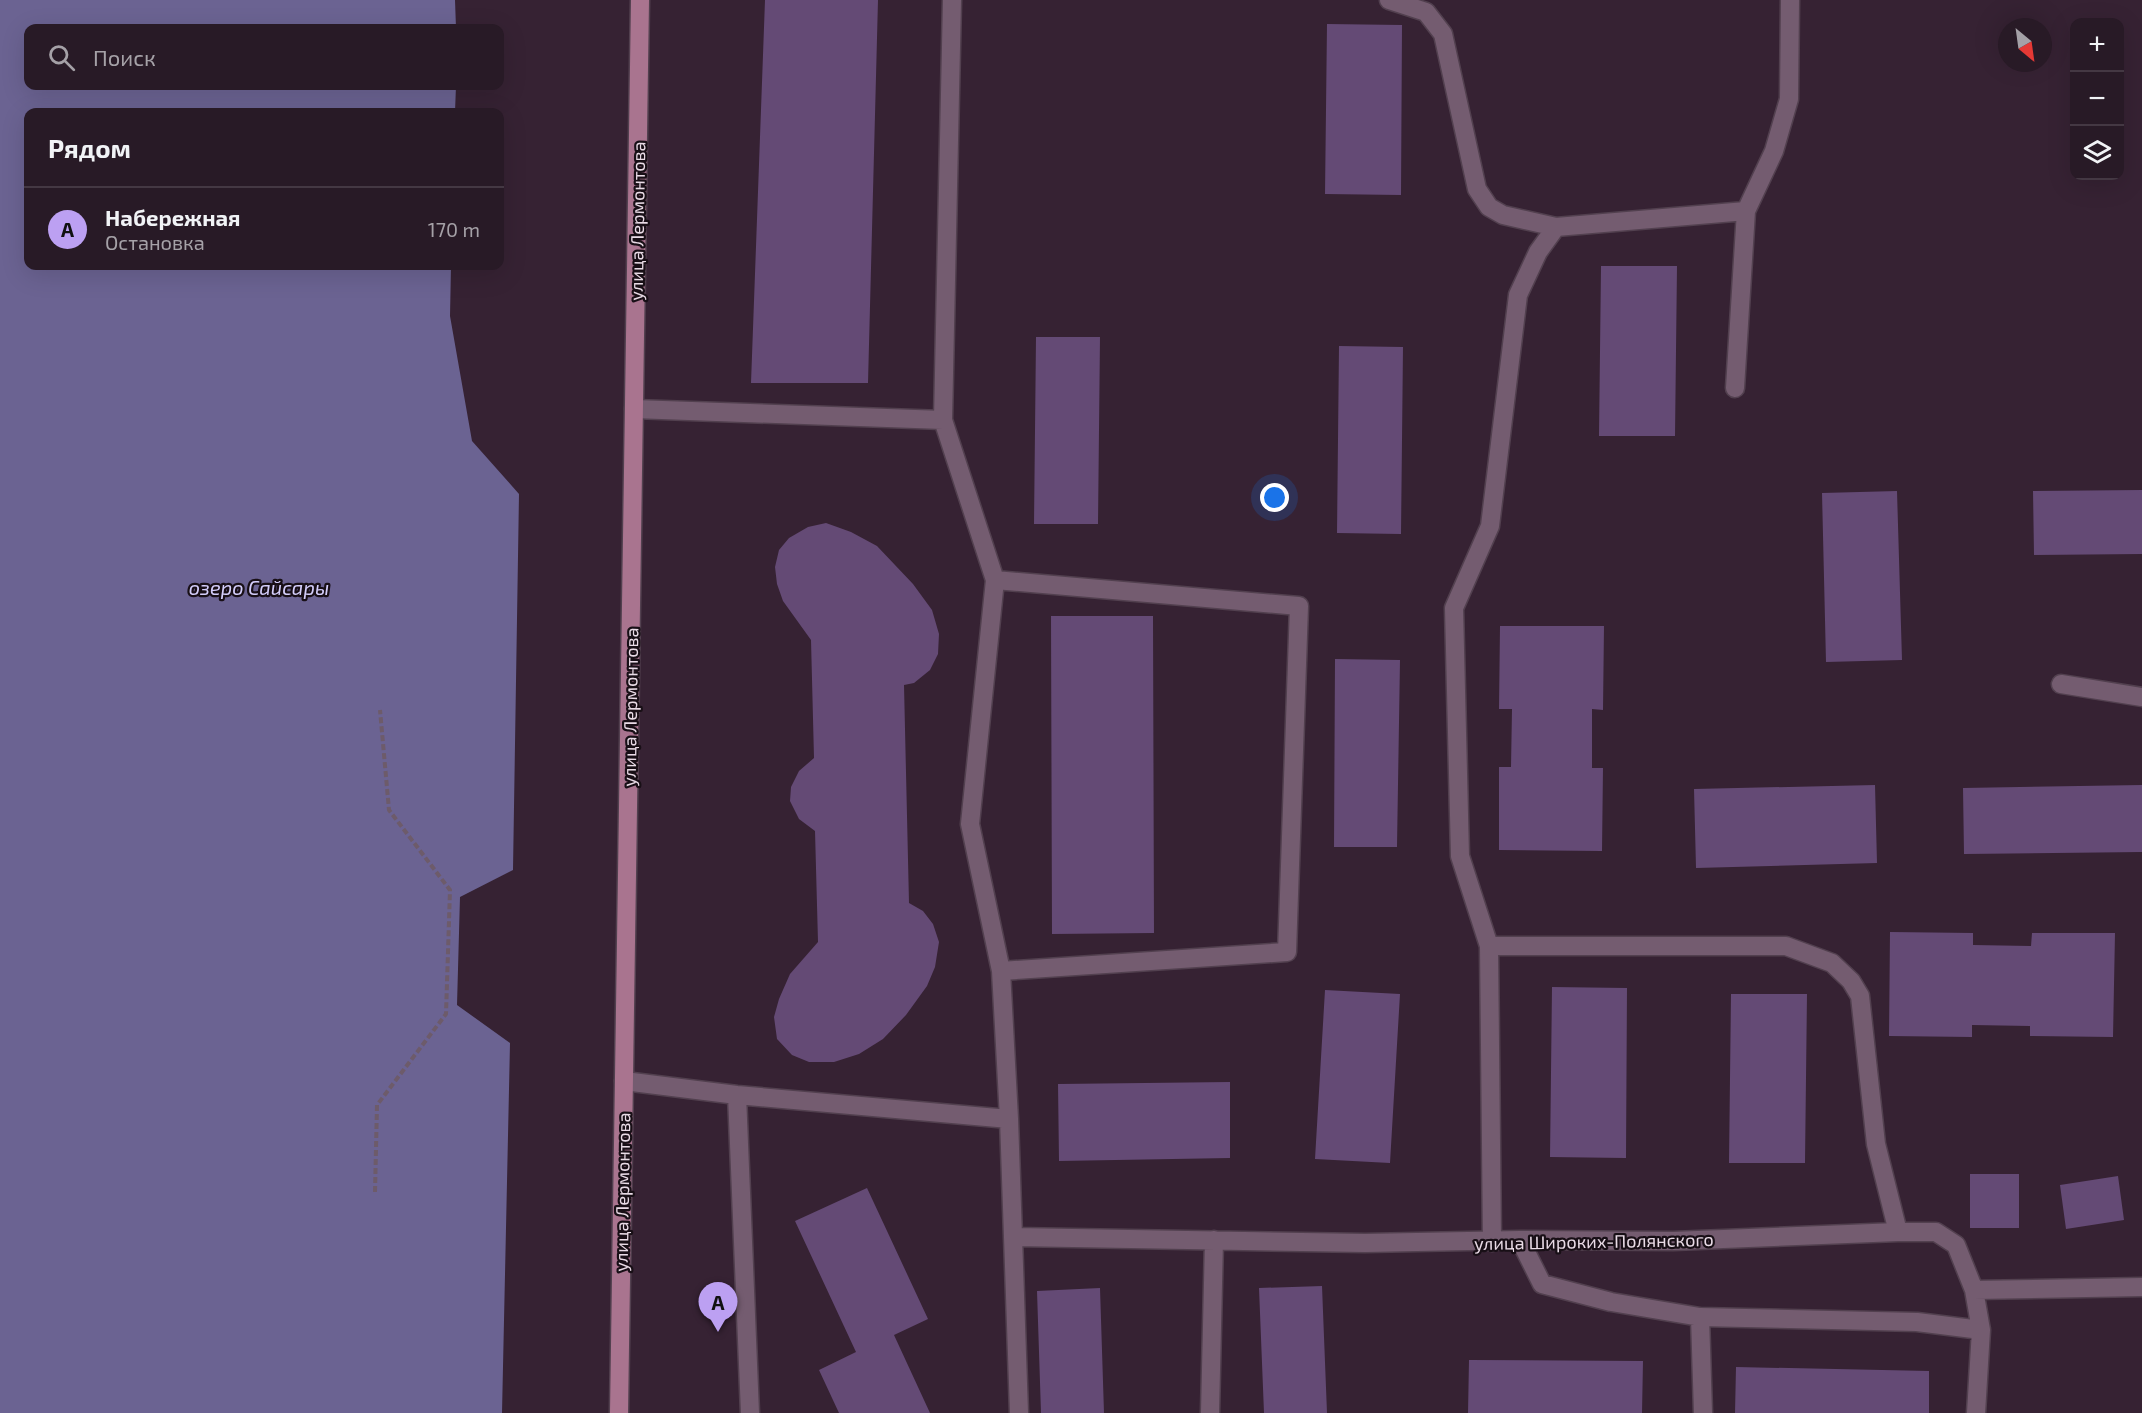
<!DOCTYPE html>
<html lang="ru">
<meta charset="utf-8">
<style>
:root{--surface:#281a26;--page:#30232e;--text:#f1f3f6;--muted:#a5a1a7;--line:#443843;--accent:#bca0f2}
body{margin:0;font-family:"Exo 2",sans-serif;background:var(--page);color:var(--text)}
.controls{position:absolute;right:18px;top:18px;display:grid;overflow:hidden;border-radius:12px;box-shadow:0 6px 24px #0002}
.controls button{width:54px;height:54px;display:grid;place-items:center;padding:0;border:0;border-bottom:2px solid var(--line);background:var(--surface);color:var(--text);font:30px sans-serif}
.compass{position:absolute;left:1998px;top:18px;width:54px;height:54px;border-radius:50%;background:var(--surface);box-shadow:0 6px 24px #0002;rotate:151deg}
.you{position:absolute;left:1275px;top:498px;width:21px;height:21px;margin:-15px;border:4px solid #fff;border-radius:50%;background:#1a73e8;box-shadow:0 0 0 9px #1a73e833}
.badge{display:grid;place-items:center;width:39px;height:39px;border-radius:50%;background:var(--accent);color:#111;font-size:20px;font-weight:700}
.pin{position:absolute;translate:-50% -50px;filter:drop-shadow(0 2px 3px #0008)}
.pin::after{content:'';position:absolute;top:32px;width:21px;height:18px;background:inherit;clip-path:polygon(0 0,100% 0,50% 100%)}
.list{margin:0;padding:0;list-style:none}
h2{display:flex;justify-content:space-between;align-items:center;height:78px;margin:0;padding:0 24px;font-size:26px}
h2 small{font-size:20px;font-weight:400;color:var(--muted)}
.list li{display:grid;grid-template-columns:39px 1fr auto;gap:18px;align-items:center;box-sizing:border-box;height:84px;padding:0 24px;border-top:2px solid var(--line)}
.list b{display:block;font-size:22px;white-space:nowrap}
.list p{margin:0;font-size:20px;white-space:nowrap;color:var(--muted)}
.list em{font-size:20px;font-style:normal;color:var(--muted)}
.icon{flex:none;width:33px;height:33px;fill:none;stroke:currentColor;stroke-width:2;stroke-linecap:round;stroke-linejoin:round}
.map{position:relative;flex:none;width:2142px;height:1413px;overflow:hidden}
.search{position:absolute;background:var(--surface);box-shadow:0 6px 24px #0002;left:24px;top:24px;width:480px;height:66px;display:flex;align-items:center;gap:15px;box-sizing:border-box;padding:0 21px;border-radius:12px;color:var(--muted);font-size:22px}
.panel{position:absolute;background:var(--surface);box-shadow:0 6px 24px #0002;left:24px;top:108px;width:480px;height:162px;border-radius:12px}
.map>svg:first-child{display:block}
</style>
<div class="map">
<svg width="2142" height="1413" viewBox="0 0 2142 1413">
<rect width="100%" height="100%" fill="#362233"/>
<path fill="#6b6392" d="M 0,0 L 455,0 L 456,28 L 28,28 L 28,86 L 456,86 L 455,112 L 28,112 L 28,266 L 451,266 L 450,316 L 472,441 L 519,494 L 513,870 L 460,897 L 457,1005 L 510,1043 L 502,1413 L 0,1413 Z"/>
<path fill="#644a75" d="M 765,0 L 878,0 L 868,383 L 751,383 Z
M 1327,24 L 1402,25 L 1401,195 L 1325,194 Z
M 1601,266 L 1677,266 L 1675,436 L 1599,436 Z
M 1036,337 L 1100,337 L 1098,524 L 1034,524 Z
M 1339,346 L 1403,347 L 1401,534 L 1337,533 Z
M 2142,490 L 2142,554 L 2034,555 L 2033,491 Z
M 1897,491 L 1902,660 L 1826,662 L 1822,493 Z
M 826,523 L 851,532 L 877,546 L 913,584 L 932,610 L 939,634 L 938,654 L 930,670 L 914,683 L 904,685 L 909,903 L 923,911 L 933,924 L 939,942 L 935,967 L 927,986 L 906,1015 L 883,1039 L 859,1054 L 834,1062 L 809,1062 L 792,1055 L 777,1039 L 774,1017 L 779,999 L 790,974 L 818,942 L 815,831 L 799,819 L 790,801 L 791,787 L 799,771 L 814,758 L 811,640 L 783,601 L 777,584 L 775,567 L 779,550 L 789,538 L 808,527 Z
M 1051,616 L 1153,616 L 1154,933 L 1052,934 Z
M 1500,626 L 1604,626 L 1603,710 L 1592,709 L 1592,768 L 1603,768 L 1602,851 L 1499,850 L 1499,767 L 1511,767 L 1512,709 L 1499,709 Z
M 1335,659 L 1400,660 L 1397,847 L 1334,847 Z
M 1875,785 L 1877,863 L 1696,868 L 1694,789 Z
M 2142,785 L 2142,852 L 1964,854 L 1963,788 Z
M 1890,932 L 1973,933 L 1973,945 L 2031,946 L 2032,933 L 2115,933 L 2113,1037 L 2030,1036 L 2030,1026 L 1972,1025 L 1972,1037 L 1889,1036 Z
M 1552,987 L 1627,988 L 1626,1158 L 1550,1157 Z
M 1325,990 L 1400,994 L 1390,1163 L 1315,1159 Z
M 1731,994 L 1807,994 L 1805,1163 L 1729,1163 Z
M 1230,1082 L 1230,1158 L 1059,1161 L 1058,1084 Z
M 1970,1174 L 2019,1174 L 2019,1228 L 1970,1228 Z
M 2118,1176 L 2124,1220 L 2066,1229 L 2060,1185 Z
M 867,1188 L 928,1319 L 894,1335 L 930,1413 L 839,1413 L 819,1370 L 856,1352 L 795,1221 Z
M 1322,1286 L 1327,1413 L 1264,1413 L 1259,1288 Z
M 1100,1288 L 1104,1413 L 1041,1413 L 1037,1291 Z
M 1469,1360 L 1643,1361 L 1642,1413 L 1468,1413 Z
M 1736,1367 L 1929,1371 L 1929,1413 L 1735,1413 Z"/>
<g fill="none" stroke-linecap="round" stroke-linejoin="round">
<g stroke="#52404f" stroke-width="21">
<path id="minor" d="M 952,0 L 943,420 L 995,580 L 970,824 L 1001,971 L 1009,1119 L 1019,1413
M 1389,0 L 1426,12 L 1443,34 L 1477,189 L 1489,207 L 1503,215 L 1556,227
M 1735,388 L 1746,211
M 634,409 L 943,420
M 995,580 L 1299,606 L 1287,952 L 1001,971
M 2061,684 L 2142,697
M 1489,946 L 1786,946 L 1832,963 L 1851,981 L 1860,996 L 1876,1144 L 1898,1232
M 624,1081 L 737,1095 L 1009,1119
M 737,1095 L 750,1413
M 1013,1237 L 1365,1243 L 1520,1240 L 1673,1241 L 1898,1232 L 1936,1232 L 1956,1245 L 1974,1290 L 2142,1287
M 1520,1240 L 1542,1284 L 1611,1302 L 1700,1317 L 1917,1322 L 1981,1330
M 1492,1242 L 1489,946 L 1460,856 L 1454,608 L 1490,526 L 1518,295 L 1538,252 L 1556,227 L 1746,211 L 1774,151 L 1789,99 L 1790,0
M 1974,1290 L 1981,1330 L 1976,1413
M 1700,1317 L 1703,1413
M 1210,1413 L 1214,1240"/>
</g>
<g stroke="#52404f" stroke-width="21">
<path id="major" d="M 619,1413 L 640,0"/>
</g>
<path stroke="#6d5b6a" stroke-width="4" stroke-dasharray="6 3" stroke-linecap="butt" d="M 375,1192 L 377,1105 L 446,1014 L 450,890 L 389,810 L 380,710"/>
<use href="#minor" stroke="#745c70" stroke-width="18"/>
<use href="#major" stroke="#a9748f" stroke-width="18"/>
</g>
<g text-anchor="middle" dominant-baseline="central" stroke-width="4.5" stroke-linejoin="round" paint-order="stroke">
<g font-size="18" fill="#e9dbe6" stroke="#180f16">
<text transform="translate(637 221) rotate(-89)">улица Лермонтова</text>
<text transform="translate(630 707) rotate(-89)">улица Лермонтова</text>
<text transform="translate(622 1192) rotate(-89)">улица Лермонтова</text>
<text transform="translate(1594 1241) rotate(-1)">улица Широких-Полянского</text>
</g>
<g font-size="20" font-style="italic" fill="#d4cefb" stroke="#180f16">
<text x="259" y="587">озеро Сайсары</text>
</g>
</g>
</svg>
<div class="controls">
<button>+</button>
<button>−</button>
<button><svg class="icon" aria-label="layers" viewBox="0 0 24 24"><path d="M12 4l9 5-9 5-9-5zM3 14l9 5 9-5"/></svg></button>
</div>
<svg class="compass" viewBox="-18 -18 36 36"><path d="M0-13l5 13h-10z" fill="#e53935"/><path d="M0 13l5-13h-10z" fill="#a5a1a7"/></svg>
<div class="you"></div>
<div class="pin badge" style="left:718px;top:1332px">A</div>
<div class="search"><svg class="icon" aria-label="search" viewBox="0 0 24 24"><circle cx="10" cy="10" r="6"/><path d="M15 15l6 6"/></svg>Поиск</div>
<section class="panel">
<h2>Рядом<small></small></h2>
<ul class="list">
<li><span class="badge">A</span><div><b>Набережная</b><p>Остановка</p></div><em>170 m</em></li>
</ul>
</section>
</div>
